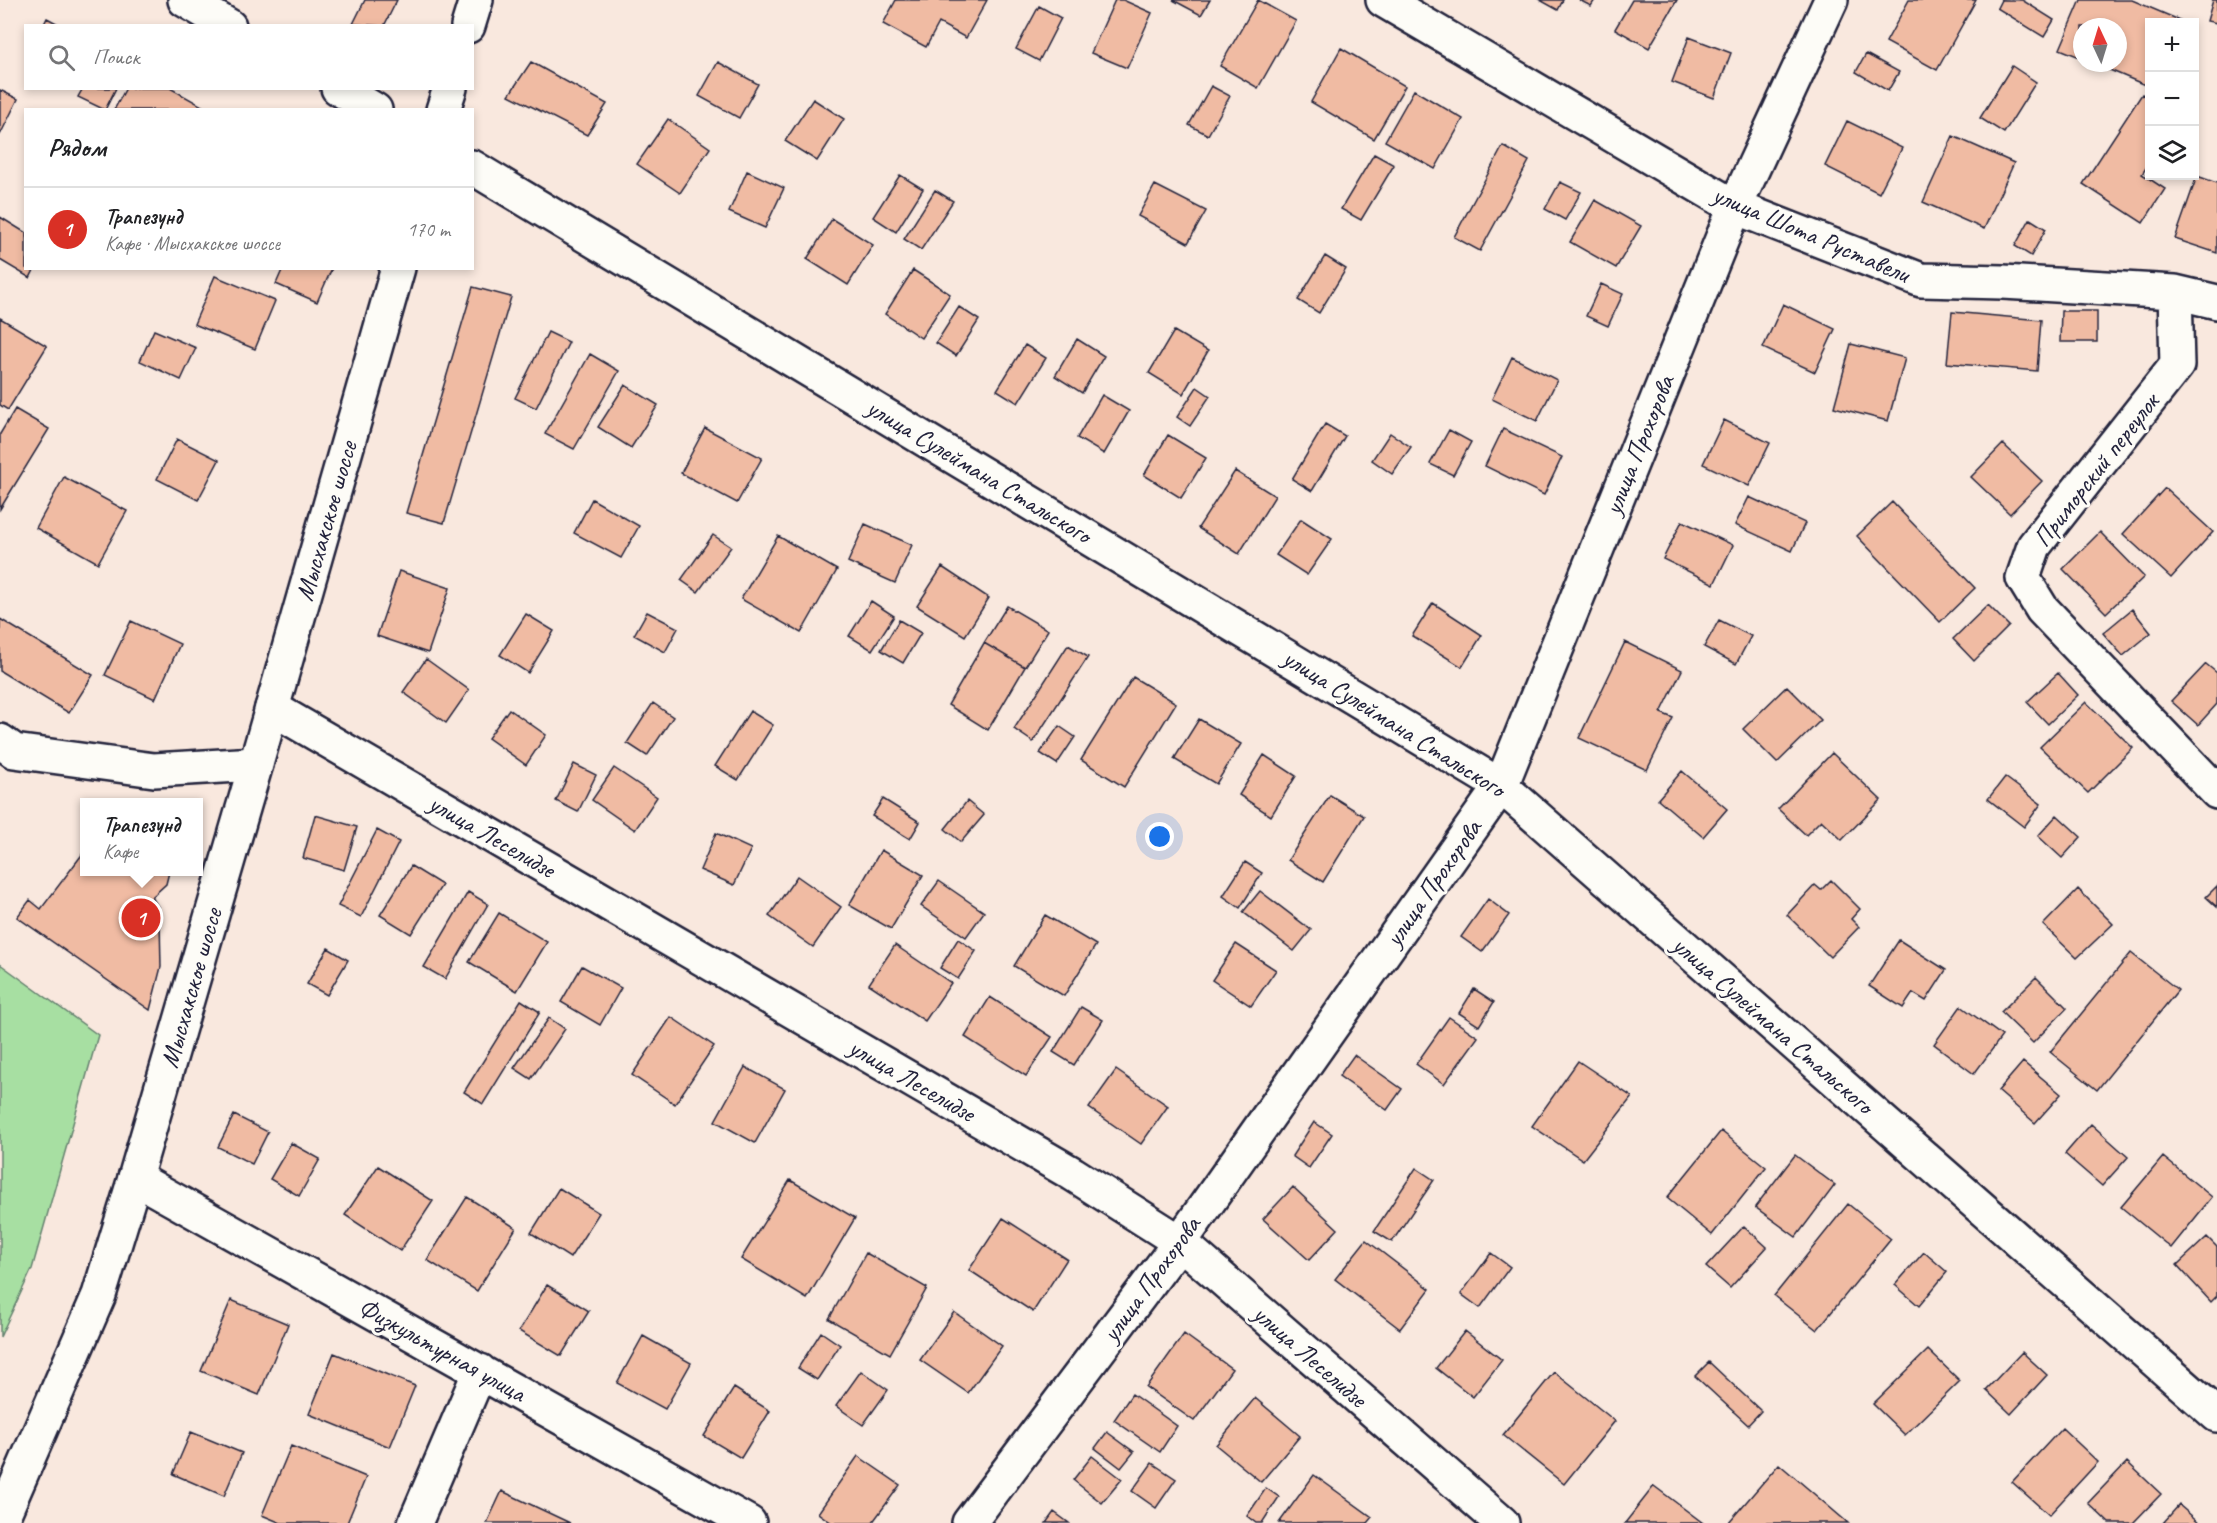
<!DOCTYPE html>
<html lang="ru">
<meta charset="utf-8">
<style>
:root{--surface:#fff;--page:#f2f2f2;--text:#202124;--muted:#757577;--line:#e0e0e0;--accent:#d93025}
body{margin:0;font-family:Caveat,sans-serif;background:var(--page);color:var(--text)}
.controls{position:absolute;right:18px;top:18px;display:grid;overflow:hidden;border-radius:0px;box-shadow:0 3px 9px #0003}
.controls button{width:54px;height:54px;display:grid;place-items:center;padding:0;border:0;border-bottom:2px solid var(--line);background:var(--surface);color:var(--text);font:30px sans-serif}
.compass{position:absolute;left:2073px;top:18px;width:54px;height:54px;border-radius:50%;background:var(--surface);box-shadow:0 3px 9px #0003;rotate:356deg}
.you{position:absolute;left:1160px;top:837px;width:21px;height:21px;margin:-15px;border:4px solid #fff;border-radius:50%;background:#1a73e8;box-shadow:0 0 0 9px #1a73e833}
.badge{display:grid;place-items:center;width:39px;height:39px;border-radius:50%;background:var(--accent);color:#fff;font-size:20px;font-weight:700}
.pin{position:absolute;translate:-50% -50%;border:3px solid #fff;box-shadow:0 2px 6px #0006}
.popup{position:absolute;left:80px;top:798px;width:123px;height:78px;box-sizing:border-box;display:grid;place-content:center;border-radius:0px;background:var(--surface);filter:drop-shadow(0 2px 4px #0005);font-size:20px;white-space:nowrap;color:var(--muted)}
.popup b{font-size:22px;color:var(--text)}
.popup::after{content:'';position:absolute;left:50%;top:100%;margin-left:-12px;border:12px solid transparent;border-top-color:var(--surface)}
.list{margin:0;padding:0;list-style:none}
h2{display:flex;justify-content:space-between;align-items:center;height:78px;margin:0;padding:0 24px;font-size:26px}
h2 small{font-size:20px;font-weight:400;color:var(--muted)}
.list li{display:grid;grid-template-columns:39px 1fr auto;gap:18px;align-items:center;box-sizing:border-box;height:84px;padding:0 24px;border-top:2px solid var(--line)}
.list b{display:block;font-size:22px;white-space:nowrap}
.list p{margin:0;font-size:20px;white-space:nowrap;color:var(--muted)}
.list em{font-size:20px;font-style:normal;color:var(--muted)}
.icon{flex:none;width:33px;height:33px;fill:none;stroke:currentColor;stroke-width:2;stroke-linecap:round;stroke-linejoin:round}
.map{position:relative;flex:none;width:2217px;height:1523px;overflow:hidden}
.search{position:absolute;background:var(--surface);box-shadow:0 3px 9px #0003;left:24px;top:24px;width:450px;height:66px;display:flex;align-items:center;gap:15px;box-sizing:border-box;padding:0 21px;border-radius:0px;color:var(--muted);font-size:22px}
.panel{position:absolute;background:var(--surface);box-shadow:0 3px 9px #0003;left:24px;top:108px;width:450px;height:162px;border-radius:0px}
.map>svg:first-child{display:block}
</style>
<div class="map">
<svg width="2217" height="1523" viewBox="0 0 2217 1523">
<rect width="100%" height="100%" fill="#f9e8de"/>
<filter id="ink" filterUnits="userSpaceOnUse"><feTurbulence type="fractalNoise" baseFrequency=".0167" numOctaves="2"/><feDisplacementMap in="SourceGraphic" scale="12" xChannelSelector="R" yChannelSelector="G"/><feConvolveMatrix kernelMatrix="1 2 1 2 8 2 1 2 1" color-interpolation-filters="sRGB"/></filter>
<g filter="url(#ink)">
<path fill="#a7dfa2" stroke="#64806e" stroke-width="1.5" d="M 0,964 L 98,1035 L 32,1269 L 0,1337 Z"/>
<path fill="#f0bba3" stroke="#22223b" stroke-width="1.5" d="M 365,0 L 397,0 L 384,26 L 353,24 Z
M 896,0 L 987,0 L 966,38 L 939,23 L 926,47 L 883,24 Z
M 1115,0 L 1123,0 L 1152,13 L 1127,68 L 1091,53 Z
M 1173,0 L 1210,0 L 1201,15 Z
M 1258,0 L 1296,21 L 1258,88 L 1220,66 Z
M 1540,0 L 1563,0 L 1558,10 Z
M 1579,0 L 1595,0 L 1591,6 Z
M 1632,0 L 1677,0 L 1649,48 L 1615,29 Z
M 1909,0 L 1976,0 L 1937,70 L 1886,42 Z
M 2001,0 L 2022,0 L 2054,20 L 2044,37 L 1997,8 Z
M 2081,0 L 2132,0 L 2184,22 L 2150,22 L 2150,87 L 2093,63 L 2118,63 L 2118,27 L 2082,27 L 2082,58 L 2060,49 Z
M 2213,0 L 2217,0 L 2217,23 L 2207,21 Z
M 1039,6 L 1061,18 L 1039,61 L 1016,49 Z
M 47,18 L 62,26 L 43,26 Z
M 1689,37 L 1731,53 L 1714,98 L 1672,82 Z
M 1341,48 L 1405,86 L 1374,139 L 1311,102 Z
M 1866,54 L 1899,72 L 1888,91 L 1856,72 Z
M 531,62 L 607,104 L 587,135 L 509,95 Z
M 718,62 L 758,84 L 739,118 L 699,96 Z
M 2012,66 L 2036,82 L 2004,133 L 1980,118 Z
M 1211,86 L 1230,96 L 1208,135 L 1189,125 Z
M 83,88 L 116,88 L 105,110 L 78,97 Z
M 126,88 L 170,88 L 204,107 L 203,110 L 114,110 Z
M 0,90 L 18,99 L 0,135 Z
M 1414,90 L 1463,119 L 1435,169 L 1385,141 Z
M 2142,94 L 2150,99 L 2150,162 L 2142,174 L 2165,189 L 2143,223 L 2083,184 Z
M 813,99 L 844,119 L 817,161 L 785,141 Z
M 668,119 L 710,148 L 680,193 L 637,164 Z
M 1847,121 L 1902,148 L 1879,193 L 1825,166 Z
M 1953,136 L 2014,163 L 1984,229 L 1923,202 Z
M 1503,146 L 1529,161 L 1480,251 L 1454,237 Z
M 1374,154 L 1394,165 L 1361,220 L 1341,209 Z
M 747,171 L 784,188 L 765,228 L 729,212 Z
M 900,175 L 923,189 L 896,232 L 873,217 Z
M 2197,176 L 2217,183 L 2217,253 L 2175,239 Z
M 1560,182 L 1581,192 L 1565,220 L 1545,209 Z
M 1155,185 L 1206,211 L 1188,243 L 1138,216 Z
M 935,190 L 953,201 L 921,250 L 904,239 Z
M 1595,200 L 1641,226 L 1616,268 L 1570,242 Z
M 0,217 L 26,233 L 26,268 L 35,268 L 30,278 L 0,260 Z
M 832,219 L 873,245 L 848,285 L 807,259 Z
M 2030,219 L 2046,229 L 2031,256 L 2015,246 Z
M 1325,256 L 1346,269 L 1319,313 L 1298,300 Z
M 283,268 L 332,268 L 317,302 L 276,284 Z
M 913,270 L 950,294 L 921,338 L 885,314 Z
M 215,276 L 275,301 L 255,349 L 194,324 Z
M 1601,284 L 1623,294 L 1608,326 L 1586,316 Z
M 473,287 L 511,297 L 444,523 L 406,513 Z
M 1783,304 L 1835,329 L 1815,372 L 1763,348 Z
M 959,307 L 979,320 L 956,356 L 936,343 Z
M 2061,311 L 2097,311 L 2097,342 L 2060,342 Z
M 1952,312 L 2041,320 L 2037,371 L 1947,363 Z
M 0,318 L 47,346 L 8,410 L 0,405 Z
M 154,330 L 196,348 L 181,380 L 140,361 Z
M 1174,331 L 1208,351 L 1183,394 L 1149,373 Z
M 548,332 L 569,342 L 536,408 L 515,398 Z
M 1077,339 L 1104,356 L 1082,393 L 1055,376 Z
M 1851,344 L 1905,358 L 1888,421 L 1834,407 Z
M 1025,345 L 1046,358 L 1018,403 L 997,390 Z
M 590,354 L 619,371 L 574,449 L 545,434 Z
M 1512,357 L 1557,380 L 1537,421 L 1492,399 Z
M 625,385 L 658,405 L 631,448 L 598,427 Z
M 1197,387 L 1210,396 L 1190,426 L 1177,417 Z
M 1102,395 L 1129,411 L 1104,454 L 1077,438 Z
M 15,409 L 49,429 L 0,509 L 0,434 Z
M 1724,420 L 1770,443 L 1749,486 L 1703,464 Z
M 1325,424 L 1345,436 L 1312,491 L 1292,479 Z
M 705,428 L 762,458 L 737,503 L 681,473 Z
M 1503,429 L 1562,457 L 1544,495 L 1485,466 Z
M 1449,430 L 1471,442 L 1453,475 L 1430,464 Z
M 1390,433 L 1411,447 L 1392,474 L 1372,460 Z
M 1168,435 L 1206,458 L 1181,498 L 1144,475 Z
M 177,439 L 219,460 L 198,500 L 157,479 Z
M 2003,444 L 2042,481 L 2010,514 L 1971,477 Z
M 1235,471 L 1275,496 L 1239,554 L 1198,528 Z
M 64,477 L 127,511 L 98,563 L 36,528 Z
M 2165,488 L 2213,532 L 2171,578 L 2123,534 Z
M 1749,497 L 1805,523 L 1792,551 L 1735,525 Z
M 592,499 L 639,526 L 621,558 L 574,533 Z
M 1892,502 L 1975,588 L 1940,622 L 1857,536 Z
M 1301,519 L 1332,539 L 1307,575 L 1276,555 Z
M 1682,521 L 1733,545 L 1714,584 L 1663,559 Z
M 865,524 L 912,545 L 895,583 L 848,562 Z
M 2100,532 L 2144,577 L 2106,613 L 2063,569 Z
M 713,535 L 731,547 L 698,592 L 681,580 Z
M 778,536 L 837,570 L 801,633 L 741,599 Z
M 942,567 L 989,598 L 965,636 L 917,606 Z
M 399,571 L 450,588 L 428,653 L 377,636 Z
M 871,601 L 894,616 L 872,650 L 849,636 Z
M 1433,603 L 1482,635 L 1462,667 L 1412,636 Z
M 1988,605 L 2009,626 L 1974,661 L 1953,639 Z
M 1007,606 L 1048,630 L 1025,667 L 984,643 Z
M 2132,609 L 2151,633 L 2123,656 L 2103,633 Z
M 647,612 L 678,628 L 665,652 L 634,635 Z
M 526,614 L 554,631 L 528,673 L 500,655 Z
M 0,619 L 93,675 L 69,713 L 0,671 Z
M 899,620 L 921,633 L 903,663 L 881,650 Z
M 1719,620 L 1751,636 L 1736,664 L 1704,647 Z
M 131,621 L 180,644 L 155,699 L 105,675 Z
M 1625,642 L 1682,670 L 1661,713 L 1673,718 L 1647,770 L 1579,738 Z
M 984,643 L 1025,667 L 988,730 L 948,705 Z
M 1068,645 L 1088,657 L 1033,742 L 1014,729 Z
M 426,659 L 469,690 L 446,723 L 403,692 Z
M 2206,664 L 2217,673 L 2217,704 L 2198,725 L 2171,701 Z
M 2058,673 L 2078,695 L 2048,724 L 2027,702 Z
M 1133,677 L 1176,703 L 1124,787 L 1081,760 Z
M 1787,686 L 1821,720 L 1777,763 L 1743,729 Z
M 2086,702 L 2133,748 L 2088,793 L 2040,747 Z
M 653,703 L 673,717 L 647,756 L 627,743 Z
M 509,709 L 546,735 L 526,765 L 488,738 Z
M 750,711 L 773,725 L 738,780 L 715,766 Z
M 1199,719 L 1241,744 L 1216,784 L 1174,759 Z
M 1059,726 L 1075,737 L 1057,764 L 1040,753 Z
M 1832,753 L 1881,800 L 1842,840 L 1821,820 L 1806,835 L 1778,809 Z
M 1264,755 L 1296,776 L 1271,816 L 1239,795 Z
M 574,764 L 596,775 L 578,812 L 556,801 Z
M 614,768 L 657,797 L 635,830 L 592,800 Z
M 1682,771 L 1727,809 L 1703,837 L 1658,799 Z
M 2005,777 L 2041,804 L 2024,827 L 1988,799 Z
M 1330,795 L 1364,816 L 1323,882 L 1288,860 Z
M 883,799 L 920,822 L 910,839 L 872,816 Z
M 967,801 L 984,815 L 961,842 L 945,829 Z
M 315,815 L 357,827 L 344,870 L 303,858 Z
M 2057,815 L 2081,837 L 2062,858 L 2038,836 Z
M 377,830 L 399,842 L 361,917 L 338,906 Z
M 716,833 L 751,849 L 734,885 L 700,870 Z
M 881,850 L 923,875 L 891,929 L 849,905 Z
M 84,852 L 84,872 L 169,872 L 166,884 L 152,897 L 158,907 L 160,921 L 161,967 L 150,1010 L 17,917 L 30,900 L 41,909 Z
M 1245,862 L 1262,873 L 1240,908 L 1223,896 Z
M 411,866 L 442,885 L 411,934 L 380,915 Z
M 797,876 L 841,907 L 813,947 L 769,916 Z
M 1831,880 L 1860,909 L 1851,919 L 1859,927 L 1830,957 L 1787,915 L 1815,885 L 1821,890 Z
M 939,881 L 984,912 L 966,937 L 921,906 Z
M 2217,886 L 2217,907 L 2206,897 Z
M 2078,889 L 2113,924 L 2077,958 L 2043,925 Z
M 1260,891 L 1311,930 L 1294,951 L 1243,912 Z
M 468,892 L 488,904 L 445,979 L 424,967 Z
M 1488,899 L 1509,915 L 1482,952 L 1461,937 Z
M 499,913 L 547,942 L 517,991 L 469,962 Z
M 1045,915 L 1096,945 L 1064,996 L 1014,966 Z
M 958,939 L 976,951 L 958,979 L 940,968 Z
M 1899,940 L 1946,970 L 1926,1001 L 1913,993 L 1903,1008 L 1869,986 Z
M 1236,944 L 1276,970 L 1251,1006 L 1212,980 Z
M 895,945 L 951,983 L 925,1021 L 869,984 Z
M 328,948 L 348,960 L 327,995 L 307,984 Z
M 2131,953 L 2178,990 L 2097,1090 L 2050,1052 Z
M 582,966 L 621,988 L 600,1025 L 561,1002 Z
M 2036,977 L 2067,1008 L 2033,1043 L 2001,1012 Z
M 1474,989 L 1494,1002 L 1479,1026 L 1459,1013 Z
M 990,997 L 1052,1037 L 1026,1076 L 965,1037 Z
M 521,1000 L 540,1012 L 483,1104 L 464,1092 Z
M 1961,1006 L 2002,1036 L 1974,1074 L 1934,1044 Z
M 1081,1007 L 1103,1020 L 1074,1065 L 1053,1052 Z
M 671,1017 L 714,1046 L 675,1104 L 632,1075 Z
M 1449,1017 L 1478,1037 L 1444,1084 L 1416,1064 Z
M 549,1018 L 565,1029 L 531,1079 L 514,1068 Z
M 1354,1055 L 1402,1089 L 1387,1110 L 1339,1076 Z
M 1578,1061 L 1632,1097 L 1583,1160 L 1532,1126 Z
M 2023,1062 L 2061,1094 L 2035,1123 L 1998,1091 Z
M 745,1067 L 785,1089 L 755,1143 L 715,1121 Z
M 1116,1070 L 1168,1106 L 1141,1144 L 1089,1108 Z
M 234,1115 L 268,1132 L 252,1164 L 218,1147 Z
M 1314,1122 L 1332,1134 L 1309,1168 L 1292,1156 Z
M 2091,1124 L 2128,1157 L 2102,1186 L 2065,1154 Z
M 1721,1131 L 1766,1167 L 1712,1235 L 1667,1198 Z
M 291,1143 L 320,1159 L 299,1196 L 270,1179 Z
M 1795,1155 L 1835,1185 L 1796,1237 L 1755,1207 Z
M 2163,1157 L 2212,1197 L 2171,1248 L 2121,1207 Z
M 378,1166 L 433,1201 L 400,1251 L 345,1215 Z
M 1416,1168 L 1434,1180 L 1392,1242 L 1374,1231 Z
M 790,1180 L 855,1218 L 807,1299 L 741,1259 Z
M 1293,1187 L 1338,1229 L 1309,1260 L 1263,1219 Z
M 559,1188 L 599,1213 L 570,1258 L 531,1233 Z
M 467,1197 L 516,1228 L 477,1291 L 427,1260 Z
M 1848,1204 L 1891,1239 L 1817,1330 L 1774,1296 Z
M 1003,1218 L 1067,1259 L 1033,1312 L 969,1270 Z
M 1744,1226 L 1767,1247 L 1730,1288 L 1706,1267 Z
M 2207,1237 L 2217,1247 L 2217,1296 L 2211,1302 L 2177,1265 Z
M 1366,1240 L 1430,1289 L 1400,1329 L 1335,1279 Z
M 1924,1252 L 1947,1272 L 1919,1306 L 1895,1285 Z
M 866,1253 L 927,1288 L 890,1354 L 829,1319 Z
M 1491,1253 L 1510,1267 L 1480,1308 L 1461,1294 Z
M 547,1285 L 589,1311 L 561,1356 L 519,1331 Z
M 231,1300 L 288,1324 L 259,1395 L 201,1371 Z
M 954,1312 L 1002,1346 L 968,1393 L 920,1360 Z
M 1465,1331 L 1502,1360 L 1473,1397 L 1436,1368 Z
M 821,1332 L 840,1345 L 817,1380 L 798,1368 Z
M 1184,1334 L 1232,1369 L 1194,1421 L 1146,1387 Z
M 643,1336 L 691,1363 L 665,1409 L 617,1383 Z
M 1928,1350 L 1960,1381 L 1905,1435 L 1873,1404 Z
M 2022,1352 L 2047,1375 L 2011,1414 L 1986,1390 Z
M 334,1353 L 415,1386 L 390,1447 L 309,1414 Z
M 1709,1362 L 1761,1411 L 1748,1425 L 1695,1376 Z
M 861,1371 L 888,1390 L 863,1425 L 836,1406 Z
M 1554,1372 L 1615,1421 L 1564,1484 L 1503,1435 Z
M 734,1388 L 770,1411 L 741,1458 L 704,1436 Z
M 1132,1394 L 1177,1426 L 1160,1452 L 1114,1420 Z
M 1255,1398 L 1300,1436 L 1261,1482 L 1216,1445 Z
M 2062,1428 L 2098,1462 L 2049,1515 L 2012,1482 Z
M 191,1432 L 242,1453 L 224,1496 L 173,1474 Z
M 1107,1432 L 1134,1452 L 1121,1468 L 1095,1448 Z
M 291,1446 L 366,1477 L 347,1523 L 281,1523 L 262,1515 Z
M 858,1456 L 900,1485 L 872,1523 L 832,1523 L 818,1513 Z
M 1092,1456 L 1122,1479 L 1102,1503 L 1073,1480 Z
M 2127,1462 L 2161,1494 L 2133,1523 L 2109,1523 L 2088,1503 Z
M 1152,1463 L 1176,1479 L 1156,1508 L 1132,1491 Z
M 1779,1464 L 1848,1523 L 1728,1523 Z
M 1314,1475 L 1372,1517 L 1367,1523 L 1279,1523 Z
M 1654,1486 L 1703,1523 L 1625,1523 Z
M 1266,1488 L 1279,1497 L 1262,1523 L 1256,1523 L 1247,1516 Z
M 502,1491 L 570,1523 L 487,1523 Z
M 2179,1505 L 2200,1523 L 2163,1523 Z
M 1054,1512 L 1069,1523 L 1046,1523 Z"/>
<g fill="none" stroke-linecap="round" stroke-linejoin="round">
<g stroke="#22223b" stroke-width="38">
<path id="street" d="M 185,0 L 229,26
M 1383,0 L 1735,207 L 1921,280 L 2003,282 L 2175,292 L 2217,302
M 338,88 L 375,110
M 472,167 L 1501,786 L 2217,1415
M 2175,292 L 2177,365 L 2034,546 L 2023,578 L 2042,609 L 2217,792
M 272,708 L 1073,1174 L 1180,1242 L 1502,1523
M 0,741 L 14,751 L 154,770 L 256,764
M 135,1178 L 749,1523
M 415,1523 L 480,1371
M 969,1523 L 1180,1242 L 1501,786 L 1735,207 L 1831,0"/>
</g>
<g stroke="#22223b" stroke-width="38">
<path id="secondary" d="M 468,26 L 476,0
M 443,110 L 450,88
M 0,1523 L 99,1295 L 135,1178 L 256,764 L 398,268"/>
</g>
<use href="#street" stroke="#fdfcf7" stroke-width="33"/>
<use href="#secondary" stroke="#fdfcf7" stroke-width="33"/>
</g>
</g>
<g text-anchor="middle" dominant-baseline="central" stroke-width="6" stroke-linejoin="round" paint-order="stroke">
<g font-size="26" fill="#22223b" stroke="#fdfcf7">
<text transform="translate(1811 234) rotate(23)">улица Шота Руставели</text>
<text transform="translate(1639 445) rotate(-68)">улица Прохорова</text>
<text transform="translate(2096 470) rotate(-52)">Приморский переулок</text>
<text transform="translate(979 471) rotate(31)">улица Сулеймана Стальского</text>
<text transform="translate(326 521) rotate(-74)">Мысхакское шоссе</text>
<text transform="translate(1394 723) rotate(32)">улица Сулеймана Стальского</text>
<text transform="translate(492 836) rotate(30)">улица Леселидзе</text>
<text transform="translate(1433 883) rotate(-55)">улица Прохорова</text>
<text transform="translate(191 988) rotate(-74)">Мысхакское шоссе</text>
<text transform="translate(1773 1025) rotate(41)">улица Сулеймана Стальского</text>
<text transform="translate(912 1080) rotate(30)">улица Леселидзе</text>
<text transform="translate(1151 1279) rotate(-54)">улица Прохорова</text>
<text transform="translate(442 1350) rotate(29)">Физкультурная улица</text>
<text transform="translate(1310 1356) rotate(41)">улица Леселидзе</text>
</g>
</g>
</svg>
<div class="controls">
<button>+</button>
<button>−</button>
<button><svg class="icon" aria-label="layers" viewBox="0 0 24 24"><path d="M12 4l9 5-9 5-9-5zM3 14l9 5 9-5"/></svg></button>
</div>
<svg class="compass" viewBox="-18 -18 36 36"><path d="M0-13l5 13h-10z" fill="#e53935"/><path d="M0 13l5-13h-10z" fill="#757577"/></svg>
<div class="you"></div>
<div class="pin badge" style="left:141px;top:918px">1</div>
<div class="popup"><b>Трапезунд</b>Кафе</div>
<div class="search"><svg class="icon" aria-label="search" viewBox="0 0 24 24"><circle cx="10" cy="10" r="6"/><path d="M15 15l6 6"/></svg>Поиск</div>
<section class="panel">
<h2>Рядом<small></small></h2>
<ul class="list">
<li><span class="badge">1</span><div><b>Трапезунд</b><p>Кафе · Мысхакское шоссе</p></div><em>170 m</em></li>
</ul>
</section>
</div>
